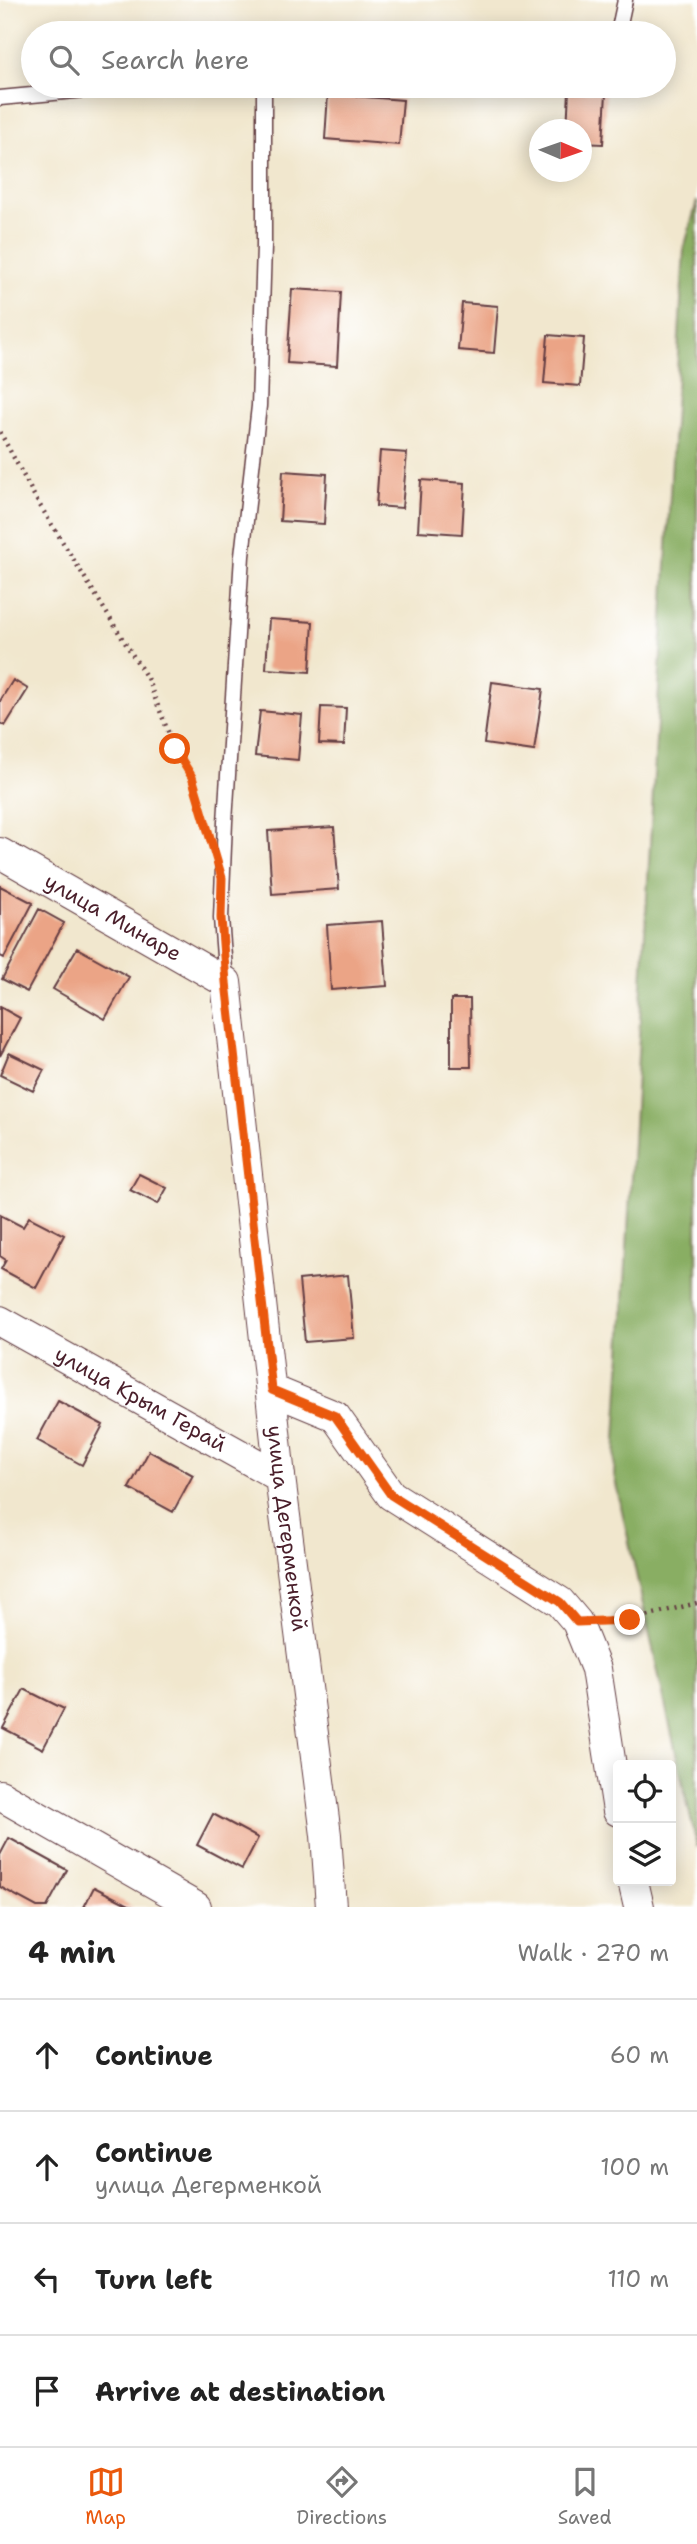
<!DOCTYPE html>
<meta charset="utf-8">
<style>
:root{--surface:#fff;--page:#f6f6f6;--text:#222;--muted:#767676;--line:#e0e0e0;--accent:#ea580c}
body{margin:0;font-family:"Shantell Sans",sans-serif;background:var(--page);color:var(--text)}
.controls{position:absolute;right:21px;bottom:21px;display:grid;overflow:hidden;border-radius:7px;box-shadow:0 4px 18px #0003}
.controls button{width:63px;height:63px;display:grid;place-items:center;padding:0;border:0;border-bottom:2px solid var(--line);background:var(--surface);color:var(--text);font:35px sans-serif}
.compass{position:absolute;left:529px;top:119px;width:63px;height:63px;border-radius:50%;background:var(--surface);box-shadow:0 4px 18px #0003;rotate:92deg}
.stop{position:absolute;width:21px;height:21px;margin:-16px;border:5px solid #ea580c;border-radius:50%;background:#fff}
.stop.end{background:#ea580c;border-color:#fff;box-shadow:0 2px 7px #0008}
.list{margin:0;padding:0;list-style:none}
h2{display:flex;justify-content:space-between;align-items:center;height:91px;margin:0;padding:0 28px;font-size:30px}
h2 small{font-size:23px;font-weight:400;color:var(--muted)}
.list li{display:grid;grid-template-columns:46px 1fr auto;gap:21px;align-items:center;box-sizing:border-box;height:112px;padding:0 28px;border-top:2px solid var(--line)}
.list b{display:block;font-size:26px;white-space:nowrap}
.list p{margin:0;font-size:23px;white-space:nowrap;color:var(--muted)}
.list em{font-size:23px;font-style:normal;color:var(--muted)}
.icon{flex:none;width:38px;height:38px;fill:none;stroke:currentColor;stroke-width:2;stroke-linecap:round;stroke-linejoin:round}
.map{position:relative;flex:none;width:697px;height:1907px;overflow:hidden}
.search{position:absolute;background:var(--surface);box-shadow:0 4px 18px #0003;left:21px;right:21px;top:21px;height:77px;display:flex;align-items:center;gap:18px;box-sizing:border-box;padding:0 24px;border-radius:38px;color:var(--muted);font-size:26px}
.sheet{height:539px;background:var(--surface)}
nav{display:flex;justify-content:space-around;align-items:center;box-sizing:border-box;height:98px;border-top:2px solid var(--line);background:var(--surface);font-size:19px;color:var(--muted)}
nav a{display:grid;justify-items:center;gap:4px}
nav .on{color:var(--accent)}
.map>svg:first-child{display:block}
</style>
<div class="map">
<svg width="697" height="1907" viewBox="0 0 697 1907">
<rect width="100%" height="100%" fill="#fff"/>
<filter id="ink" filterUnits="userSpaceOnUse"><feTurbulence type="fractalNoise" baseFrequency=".0143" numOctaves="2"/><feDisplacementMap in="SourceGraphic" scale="14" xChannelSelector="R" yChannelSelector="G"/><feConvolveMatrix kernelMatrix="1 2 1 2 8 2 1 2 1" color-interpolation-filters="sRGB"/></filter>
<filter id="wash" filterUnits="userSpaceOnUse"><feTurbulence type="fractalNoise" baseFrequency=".00686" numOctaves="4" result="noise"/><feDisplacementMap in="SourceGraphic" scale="28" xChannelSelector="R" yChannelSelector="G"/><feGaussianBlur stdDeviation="1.57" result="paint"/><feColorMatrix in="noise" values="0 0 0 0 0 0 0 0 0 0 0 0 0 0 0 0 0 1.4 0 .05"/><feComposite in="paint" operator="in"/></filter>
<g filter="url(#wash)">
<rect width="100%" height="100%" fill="#f1e7ce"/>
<path fill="#89ae63" stroke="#6a6647" stroke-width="2" d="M 697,201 L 697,1847 L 614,1475 L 684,249 Z"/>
<g id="blocks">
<path fill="#eba486" d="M 569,91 L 606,93 L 603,144 L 582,143 L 582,130 L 567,130 Z
M 328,94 L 403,100 L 399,145 L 325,139 Z
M 292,289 L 341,292 L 337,366 L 287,363 Z
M 462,303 L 498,306 L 494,353 L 458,350 Z
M 548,335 L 584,338 L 580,386 L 544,383 Z
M 380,451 L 407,453 L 402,508 L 376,506 Z
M 283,471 L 327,474 L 324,524 L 280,521 Z
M 421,480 L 465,483 L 462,534 L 418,531 Z
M 269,619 L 313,622 L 310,672 L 266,669 Z
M 13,680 L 28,689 L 5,726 L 0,723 L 0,701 Z
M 492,682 L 543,689 L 534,751 L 484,744 Z
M 321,707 L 346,708 L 344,745 L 319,744 Z
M 260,711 L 302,715 L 298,760 L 255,756 Z
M 334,827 L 339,889 L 272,894 L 268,831 Z
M 0,886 L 33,903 L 4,958 L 0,956 Z
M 39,909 L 64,923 L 27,992 L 2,979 Z
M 382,921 L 387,986 L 331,990 L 327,925 Z
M 77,948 L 129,977 L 105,1019 L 53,989 Z
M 451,999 L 470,999 L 471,1067 L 451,1067 Z
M 0,1007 L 20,1018 L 0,1056 Z
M 9,1053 L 44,1070 L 33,1091 L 0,1075 Z
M 139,1174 L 167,1188 L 158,1204 L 130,1190 Z
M 0,1215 L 23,1227 L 29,1217 L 64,1235 L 36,1288 L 1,1269 L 6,1260 L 0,1256 Z
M 348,1275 L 354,1338 L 305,1342 L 299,1280 Z
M 58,1401 L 103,1425 L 82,1465 L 37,1440 Z
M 149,1451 L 193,1475 L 173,1512 L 129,1488 Z
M 24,1689 L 64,1709 L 43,1749 L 3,1728 Z
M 213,1814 L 258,1838 L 242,1869 L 197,1845 Z
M 9,1838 L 67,1870 L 47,1907 L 37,1907 L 0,1887 L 0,1855 Z
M 94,1887 L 133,1907 L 84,1907 Z"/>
</g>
</g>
<g filter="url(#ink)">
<use href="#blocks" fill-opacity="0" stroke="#633d43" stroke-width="2"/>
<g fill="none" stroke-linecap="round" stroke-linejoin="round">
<g stroke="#633d43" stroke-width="17">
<path id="lane" d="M 618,33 L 625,0
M 0,98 L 128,86
M 226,982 L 221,918 L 225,822 L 242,556 L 259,406 L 264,246 L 264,86"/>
</g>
<g stroke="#633d43" stroke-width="32">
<g id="street">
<path id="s1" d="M 0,853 L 226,982 L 280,1477 L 326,1835 L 331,1907"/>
<path id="s2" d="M 0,1321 L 280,1477"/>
<path d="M 272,1390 L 335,1416 L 391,1495 L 560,1602 L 577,1622 L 596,1669 L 618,1811"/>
<path d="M 0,1795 L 196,1907"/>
<path d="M 633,1881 L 639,1907"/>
</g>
</g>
<path stroke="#633d43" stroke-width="4.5" stroke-dasharray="2 5" stroke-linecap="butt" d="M 0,432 L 36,499 L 147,678 L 175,749 L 192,777 L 203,814
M 606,1621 L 630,1620 L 697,1603"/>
<use href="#lane" stroke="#fff" stroke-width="14"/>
<use href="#street" stroke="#fff" stroke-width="30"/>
</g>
</g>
<g fill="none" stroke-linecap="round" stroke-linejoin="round" filter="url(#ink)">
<path stroke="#ea580c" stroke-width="9" d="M 175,749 L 192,777 L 222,878 L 221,918 L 226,982 L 272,1390 L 335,1416 L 391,1495 L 560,1602 L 577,1622 L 630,1620"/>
</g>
<g text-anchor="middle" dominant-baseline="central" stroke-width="6" stroke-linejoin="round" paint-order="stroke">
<g font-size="21" fill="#4a1f2b" stroke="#fff">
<text stroke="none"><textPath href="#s1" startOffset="130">улица Минаре</textPath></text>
<text stroke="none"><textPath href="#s2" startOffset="161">улица Крым Герай</textPath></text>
<text stroke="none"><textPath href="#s1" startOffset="810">улица Дегерменкой</textPath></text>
</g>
</g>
</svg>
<div class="controls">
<button><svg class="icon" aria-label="locate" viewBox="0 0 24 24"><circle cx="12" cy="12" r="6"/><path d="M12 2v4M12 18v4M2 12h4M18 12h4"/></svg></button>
<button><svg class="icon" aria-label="layers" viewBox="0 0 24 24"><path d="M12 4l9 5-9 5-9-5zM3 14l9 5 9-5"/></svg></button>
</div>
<svg class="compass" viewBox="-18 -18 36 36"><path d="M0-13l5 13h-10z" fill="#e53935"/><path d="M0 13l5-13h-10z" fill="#767676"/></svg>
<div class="stop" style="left:175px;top:749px"></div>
<div class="stop end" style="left:630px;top:1620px"></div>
<div class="search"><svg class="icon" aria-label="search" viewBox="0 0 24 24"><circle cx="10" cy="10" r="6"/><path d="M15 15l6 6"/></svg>Search here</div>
</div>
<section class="sheet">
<h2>4 min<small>Walk · 270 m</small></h2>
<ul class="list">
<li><svg class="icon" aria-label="ahead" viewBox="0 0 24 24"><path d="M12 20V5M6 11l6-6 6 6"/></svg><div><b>Continue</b></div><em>60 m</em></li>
<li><svg class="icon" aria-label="ahead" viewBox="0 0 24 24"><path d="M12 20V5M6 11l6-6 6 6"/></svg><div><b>Continue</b><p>улица Дегерменкой</p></div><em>100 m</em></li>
<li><svg class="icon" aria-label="left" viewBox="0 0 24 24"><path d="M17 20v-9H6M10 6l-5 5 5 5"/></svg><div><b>Turn left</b></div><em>110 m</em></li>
<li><svg class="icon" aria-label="arrive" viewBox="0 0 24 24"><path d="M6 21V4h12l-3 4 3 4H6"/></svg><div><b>Arrive at destination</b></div></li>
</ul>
</section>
<nav>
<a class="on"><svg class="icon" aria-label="map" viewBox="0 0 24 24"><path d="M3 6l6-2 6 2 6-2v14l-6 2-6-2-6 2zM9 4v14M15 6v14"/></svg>Map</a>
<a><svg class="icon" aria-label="directions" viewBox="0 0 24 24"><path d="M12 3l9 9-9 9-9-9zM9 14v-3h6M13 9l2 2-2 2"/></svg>Directions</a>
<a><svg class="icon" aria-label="saved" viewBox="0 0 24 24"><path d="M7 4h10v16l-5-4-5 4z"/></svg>Saved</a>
</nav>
